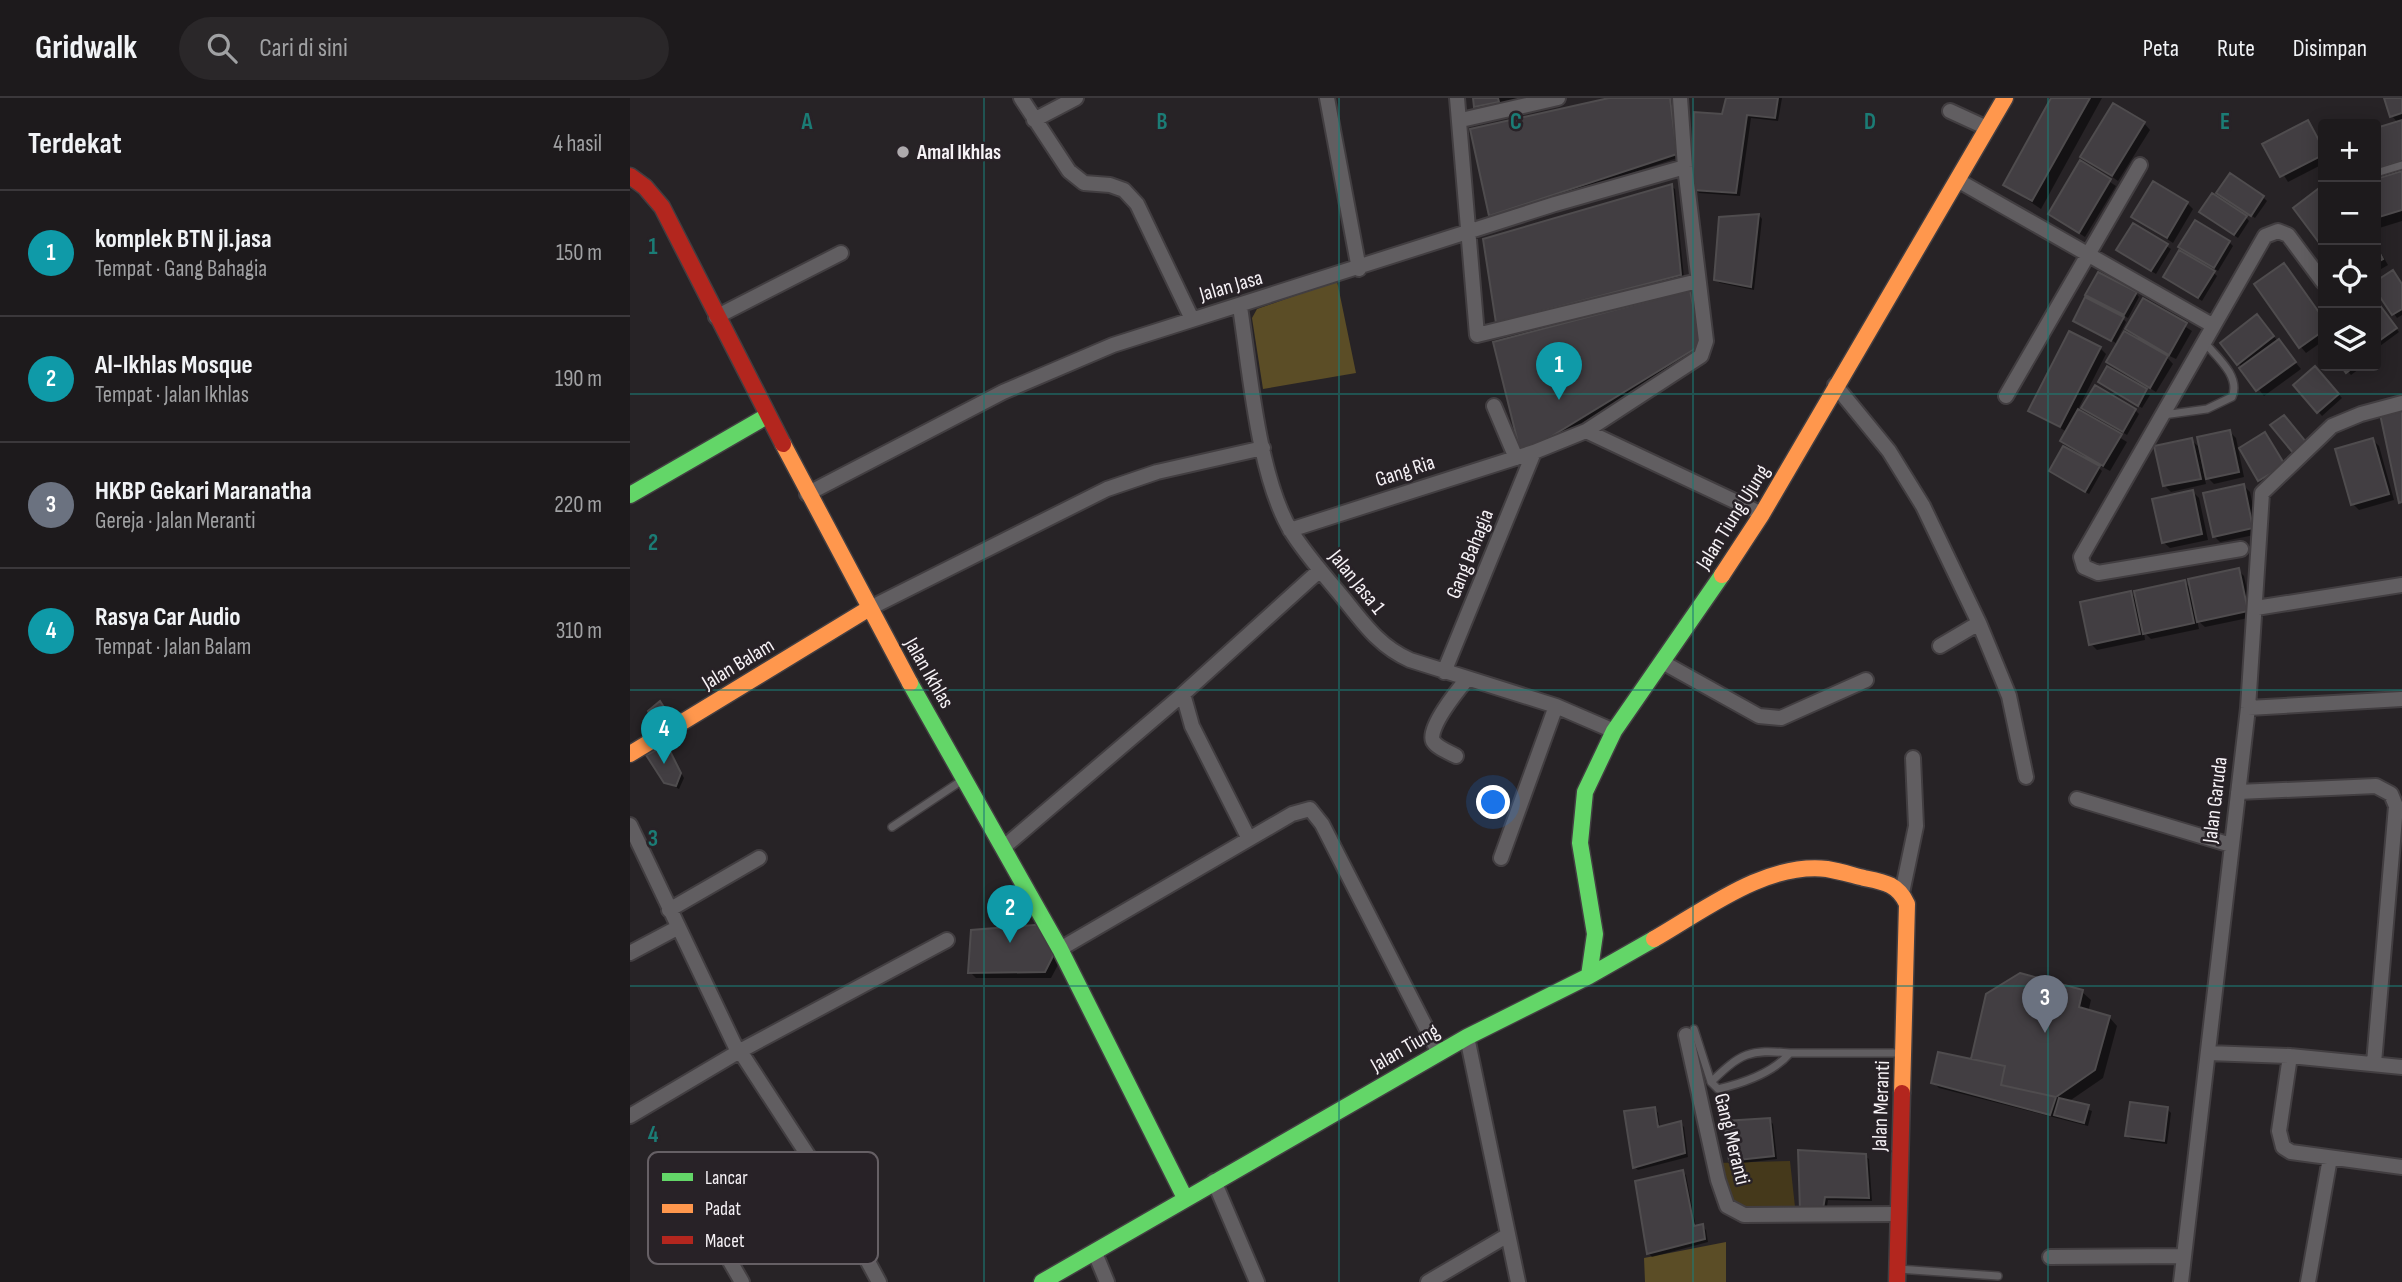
<!DOCTYPE html>
<html lang="id">
<meta charset="utf-8">
<style>
:root{--surface:#1d1a1c;--page:#2a2729;--text:#f1f3f6;--muted:#a0a1a3;--line:#3b383b;--accent:#aeaaad}
body{margin:0;font-family:"Sofia Sans Condensed",sans-serif;background:var(--page);color:var(--text)}
.controls{position:absolute;right:21px;top:21px;display:grid;overflow:hidden;border-radius:7px;box-shadow:0 4px 18px #0003}
.controls button{width:63px;height:63px;display:grid;place-items:center;padding:0;border:0;border-bottom:2px solid var(--line);background:var(--surface);color:var(--text);font:35px sans-serif}
.you{position:absolute;left:864px;top:705px;width:24px;height:24px;margin:-18px;border:5px solid #fff;border-radius:50%;background:#1a73e8;box-shadow:0 0 0 10px #1a73e833}
.badge{display:grid;place-items:center;width:46px;height:46px;border-radius:50%;background:var(--accent);color:#fff;font-size:23px;font-weight:700}
.pin{position:absolute;translate:-50% -58px;filter:drop-shadow(0 2px 4px #0008)}
.pin::after{content:'';position:absolute;top:37px;width:24px;height:21px;background:inherit;clip-path:polygon(0 0,100% 0,50% 100%)}
.list{margin:0;padding:0;list-style:none}
h2{display:flex;justify-content:space-between;align-items:center;height:91px;margin:0;padding:0 28px;font-size:30px}
h2 small{font-size:23px;font-weight:400;color:var(--muted)}
.list li{display:grid;grid-template-columns:46px 1fr auto;gap:21px;align-items:center;box-sizing:border-box;height:126px;padding:0 28px;border-top:2px solid var(--line)}
.list b{display:block;font-size:26px;white-space:nowrap}
.list p{margin:0;font-size:23px;white-space:nowrap;color:var(--muted)}
.list em{font-size:23px;font-style:normal;color:var(--muted)}
.icon{flex:none;width:38px;height:38px;fill:none;stroke:currentColor;stroke-width:2;stroke-linecap:round;stroke-linejoin:round}
.map{position:relative;flex:none;width:1772px;height:1184px;overflow:hidden}
header{display:flex;align-items:center;gap:42px;box-sizing:border-box;height:98px;padding:0 35px;background:var(--surface);border-bottom:2px solid var(--line)}
header strong{font-size:33px}
nav{display:flex;gap:38px;margin-inline-start:auto;font-size:24px}
.search{width:490px;height:63px;background:var(--page);display:flex;align-items:center;gap:18px;box-sizing:border-box;padding:0 24px;border-radius:38px;color:var(--muted);font-size:26px}
main{display:flex}
aside{flex:1;background:var(--surface)}
.map>svg:first-child{display:block}
</style>
<header>
<strong>Gridwalk</strong>
<div class="search"><svg class="icon" aria-label="search" viewBox="0 0 24 24"><circle cx="10" cy="10" r="6"/><path d="M15 15l6 6"/></svg>Cari di sini</div>
<nav><a>Peta</a><a>Rute</a><a>Disimpan</a></nav>
</header>
<main>
<aside>
<h2>Terdekat<small>4 hasil</small></h2>
<ul class="list">
<li><span class="badge" style="background:#0f9aa8">1</span><div><b>komplek BTN jl.jasa</b><p>Tempat · Gang Bahagia</p></div><em>150 m</em></li>
<li><span class="badge" style="background:#0f9aa8">2</span><div><b>Al-Ikhlas Mosque</b><p>Tempat · Jalan Ikhlas</p></div><em>190 m</em></li>
<li><span class="badge" style="background:#6b7280">3</span><div><b>HKBP Gekari Maranatha</b><p>Gereja · Jalan Meranti</p></div><em>220 m</em></li>
<li><span class="badge" style="background:#0f9aa8">4</span><div><b>Rasya Car Audio</b><p>Tempat · Jalan Balam</p></div><em>310 m</em></li>
</ul>
</aside>
<div class="map">
<svg width="1772" height="1184" viewBox="0 0 1772 1184">
<rect width="100%" height="100%" fill="#272326"/>
<path fill="#45391b" d="M 1160,1063 L 1165,1109 L 1112,1111 L 1101,1102 L 1088,1065 Z"/>
<path fill="#5b4d26" d="M 707,183 L 726,275 L 633,291 L 622,220 L 627,211 Z
M 1096,1144 L 1096,1184 L 1015,1184 L 1014,1160 Z"/>
<path fill="#0007" d="M 845,0 L 908,0 L 850,12 Z
M 987,0 L 1042,0 L 1050,59 L 864,121 L 860,117 Z
M 1098,0 L 1152,0 L 1148,23 L 1121,20 L 1110,98 L 1069,95 L 1065,91 Z
M 1423,0 L 1472,0 L 1411,111 L 1375,87 Z
M 1756,0 L 1772,0 L 1772,123 L 1746,131 L 1746,32 L 1768,25 L 1762,18 Z
M 1678,24 L 1693,47 L 1693,66 L 1658,84 L 1635,47 Z
M 1514,25 L 1520,32 L 1488,83 L 1453,59 Z
M 1451,65 L 1486,88 L 1455,139 L 1420,116 Z
M 1041,88 L 1045,91 L 1054,180 L 872,228 L 868,224 Z
M 1592,98 L 1633,99 L 1637,103 L 1625,120 Z
M 1557,105 L 1563,111 L 1543,145 L 1504,119 Z
M 1129,117 L 1132,121 L 1124,192 L 1090,185 L 1086,182 Z
M 1575,118 L 1616,119 L 1619,123 L 1608,140 Z
M 1503,127 L 1541,151 L 1526,176 L 1492,155 Z
M 1599,144 L 1603,148 L 1588,173 L 1554,152 Z
M 1746,146 L 1758,167 L 1746,174 Z
M 1654,167 L 1693,221 L 1693,243 L 1676,255 L 1670,248 Z
M 1583,174 L 1587,178 L 1572,203 L 1535,179 Z
M 1762,174 L 1772,187 L 1772,217 L 1767,220 L 1746,190 L 1746,185 Z
M 1059,194 L 1063,197 L 1074,251 L 896,359 Z
M 1506,195 L 1509,199 L 1498,220 L 1488,215 L 1496,224 L 1486,244 L 1508,242 L 1497,231 L 1514,202 L 1562,233 L 1546,261 L 1533,255 L 1543,266 L 1526,294 L 1478,264 L 1488,246 L 1445,223 L 1467,206 L 1458,197 Z
M 1746,204 L 1769,234 L 1750,248 L 1746,243 Z
M 1630,222 L 1671,271 L 1634,298 L 1608,265 Z
M 1470,250 L 1476,256 L 1447,313 L 1497,344 L 1480,373 L 1463,364 L 1472,373 L 1459,396 L 1421,373 L 1460,361 L 1432,342 L 1437,334 L 1401,313 Z
M 1713,268 L 1733,268 L 1721,277 Z
M 1478,270 L 1520,297 L 1512,310 L 1470,284 Z
M 1685,270 L 1712,300 L 1692,318 L 1665,287 Z
M 1453,310 L 1505,312 L 1509,316 L 1497,337 Z
M 1600,334 L 1606,340 L 1614,379 L 1584,386 L 1578,380 Z
M 1561,342 L 1568,348 L 1576,386 L 1541,394 L 1535,388 Z
M 1743,342 L 1749,348 L 1764,402 L 1729,412 L 1723,406 Z
M 1611,350 L 1657,371 L 1634,385 Z
M 1614,388 L 1620,394 L 1629,436 L 1590,444 L 1584,438 Z
M 1563,394 L 1569,400 L 1578,442 L 1540,450 L 1533,444 Z
M 1608,472 L 1614,478 L 1623,519 L 1575,529 L 1567,522 L 1569,531 L 1521,541 L 1514,534 L 1515,542 L 1467,552 L 1461,546 L 1500,495 L 1508,502 L 1554,484 L 1562,491 Z
M 37,649 L 54,680 L 49,691 L 36,684 Z
M 415,828 L 429,865 L 421,880 L 346,880 L 340,874 Z
M 1452,894 L 1461,902 L 1458,914 L 1479,919 L 1487,928 L 1473,980 L 1438,1004 L 1462,1013 L 1458,1028 L 1309,990 L 1303,984 L 1342,963 Z
M 1025,1011 L 1028,1015 L 1030,1030 L 1050,1025 L 1054,1029 L 1058,1059 L 1008,1072 L 1004,1069 Z
M 1537,1011 L 1541,1015 L 1537,1046 L 1501,1041 L 1497,1038 Z
M 1139,1022 L 1143,1026 L 1147,1061 L 1104,1066 L 1100,1062 Z
M 1235,1058 L 1239,1061 L 1242,1103 L 1198,1102 L 1196,1115 L 1172,1111 Z
M 1052,1074 L 1056,1077 L 1066,1129 L 1072,1128 L 1076,1132 L 1078,1144 L 1022,1159 L 1018,1155 Z"/>
<path fill="#423e42" stroke="#4f4c4e" stroke-width="2" d="M 843,0 L 868,0 L 869,4 L 844,9 Z
M 979,0 L 1040,0 L 1047,56 L 859,118 L 840,31 Z
M 1096,0 L 1148,0 L 1145,20 L 1117,17 L 1106,95 L 1063,92 L 1064,14 L 1092,16 Z
M 1421,0 L 1460,0 L 1402,103 L 1373,87 Z
M 1754,0 L 1772,0 L 1772,15 L 1760,19 Z
M 1483,5 L 1515,24 L 1482,78 L 1450,59 Z
M 1678,22 L 1693,50 L 1693,57 L 1650,79 L 1632,46 Z
M 1772,22 L 1772,63 L 1746,71 L 1746,30 Z
M 1450,62 L 1481,81 L 1449,135 L 1418,116 Z
M 1772,73 L 1772,112 L 1746,120 L 1746,81 Z
M 1600,75 L 1634,98 L 1621,118 L 1586,95 Z
M 1523,83 L 1558,104 L 1537,140 L 1501,119 Z
M 1042,86 L 1051,177 L 866,225 L 853,141 Z
M 1693,87 L 1693,150 L 1663,110 Z
M 1582,95 L 1617,118 L 1604,137 L 1569,114 Z
M 1129,116 L 1121,189 L 1084,182 L 1089,119 Z
M 1565,122 L 1600,143 L 1584,170 L 1548,149 Z
M 1503,125 L 1538,146 L 1521,173 L 1486,152 Z
M 1746,148 L 1753,161 L 1746,165 Z
M 1549,152 L 1585,173 L 1568,200 L 1533,179 Z
M 1654,165 L 1693,220 L 1693,233 L 1669,250 L 1624,186 Z
M 1763,172 L 1772,186 L 1772,211 L 1762,217 L 1746,193 L 1746,183 Z
M 1468,174 L 1507,194 L 1494,217 L 1455,197 Z
M 1060,192 L 1071,247 L 891,357 L 863,244 Z
M 1455,199 L 1494,219 L 1481,243 L 1443,223 Z
M 1513,200 L 1557,225 L 1539,257 L 1495,231 Z
M 1746,202 L 1767,230 L 1746,245 Z
M 1627,216 L 1644,238 L 1607,267 L 1590,245 Z
M 1439,233 L 1471,249 L 1430,329 L 1398,313 Z
M 1494,233 L 1538,258 L 1520,290 L 1476,264 Z
M 1649,241 L 1666,264 L 1626,293 L 1609,270 Z
M 1477,268 L 1517,291 L 1508,308 L 1468,284 Z
M 1685,268 L 1709,296 L 1687,315 L 1663,287 Z
M 1711,268 L 1725,268 L 1716,275 Z
M 1465,287 L 1506,311 L 1493,334 L 1451,310 Z
M 1448,311 L 1492,336 L 1473,368 L 1430,343 Z
M 1772,311 L 1772,404 L 1769,405 L 1750,316 Z
M 1654,317 L 1677,345 L 1664,356 L 1640,327 Z
M 1600,332 L 1609,374 L 1576,381 L 1567,339 Z
M 1635,334 L 1655,367 L 1628,383 L 1609,350 Z
M 1562,340 L 1571,381 L 1533,388 L 1524,348 Z
M 1743,340 L 1759,396 L 1721,407 L 1705,351 Z
M 1433,348 L 1470,368 L 1455,394 L 1419,373 Z
M 1614,386 L 1623,430 L 1583,439 L 1573,395 Z
M 1563,392 L 1572,436 L 1532,445 L 1522,401 Z
M 1609,470 L 1618,513 L 1567,524 L 1558,481 Z
M 1555,482 L 1564,525 L 1513,536 L 1504,493 Z
M 1501,493 L 1510,536 L 1459,547 L 1450,504 Z
M 30,603 L 41,620 L 27,630 L 18,613 Z
M 37,647 L 51,675 L 46,688 L 34,685 L 16,657 Z
M 416,826 L 423,858 L 415,874 L 338,875 L 341,832 Z
M 1390,875 L 1453,892 L 1449,909 L 1480,918 L 1465,972 L 1426,999 L 1371,987 L 1375,968 L 1341,961 L 1356,896 Z
M 1308,954 L 1375,968 L 1371,987 L 1426,999 L 1420,1017 L 1301,985 Z
M 1429,1000 L 1459,1007 L 1454,1025 L 1424,1017 Z
M 1500,1004 L 1538,1009 L 1534,1043 L 1495,1038 Z
M 1025,1009 L 1028,1029 L 1051,1023 L 1055,1055 L 1003,1070 L 994,1013 Z
M 1140,1020 L 1144,1058 L 1099,1063 L 1094,1023 Z
M 1168,1052 L 1236,1056 L 1239,1100 L 1195,1099 L 1193,1111 L 1170,1112 Z
M 1053,1072 L 1064,1128 L 1073,1126 L 1075,1141 L 1017,1156 L 1005,1083 Z"/>
<g fill="none" stroke-linecap="round" stroke-linejoin="round">
<g stroke="#423e41" stroke-width="10">
<path id="lane" d="M 1746,75 L 1772,67
M 1533,317 L 1577,311 L 1602,299 C 1611,279 1587,259 1575,245
M 262,729 L 331,683
M 1064,931 L 1081,984
M 1160,955 C 1119,951 1111,955 1081,984 L 1088,991 C 1114,985 1143,975 1160,955 L 1273,955
M 1268,1171 L 1368,1178"/>
</g>
<g stroke="#423e41" stroke-width="18">
<path id="street" d="M 391,0 L 439,73 L 454,85 L 480,87 L 494,92 L 507,106 L 562,221
M 697,0 L 729,171
M 827,0 L 847,237 L 1068,183
M 1320,13 L 1357,30
M 404,22 L 446,0
M 831,22 L 928,0
M 1329,83 L 1582,227
M 610,209 C 620,273 628,378 661,433 C 676,457 696,479 714,501 C 734,526 750,549 780,562 L 926,608 L 984,633
M 86,219 L 211,155
M 1205,287 L 1259,353 L 1293,408 L 1349,525 L 1379,598 L 1396,679
M 1376,298 L 1510,67
M 864,308 L 886,360
M 956,333 L 1132,416
M 177,396 L 373,294 L 483,247 L 925,106 L 1055,69
M 660,432 L 904,354 L 956,333 L 1071,258 L 1076,243 L 1055,69 L 1050,0
M 1611,451 L 1468,475 L 1454,469 L 1451,459 L 1635,138 L 1648,133 L 1658,137 L 1693,184
M 1626,510 L 1772,487
M 238,511 L 477,391 L 527,374 L 633,350
M 1310,548 L 1349,525
M 1034,565 L 1129,618 L 1151,620 L 1236,582
M 814,574 L 904,354
M 553,596 L 562,628 L 619,741
M 1618,610 L 1772,601
M 826,658 C 819,654 807,650 803,643 C 797,630 828,592 837,581
M 1608,694 L 1746,688 L 1761,696 L 1766,708 L 1744,965
M 1447,701 L 1601,747
M 0,727 L 108,954
M 374,749 L 553,596 L 690,472
M 871,760 L 926,608
M 1272,795 L 1286,728 L 1283,660
M 39,812 L 129,760
M 430,851 L 662,716 L 680,711 L 692,726 L 809,955
M 0,855 L 47,830
M 1056,937 L 1088,1082 L 1097,1108 L 1114,1117 L 1269,1116
M 837,939 L 888,1184
M 110,953 L 194,1082 L 249,1184
M 1578,955 L 1660,958 L 1772,969
M 1660,958 L 1649,1033 L 1653,1049 L 1661,1054 L 1772,1069
M 0,1018 L 108,954 L 317,842
M 53,1082 L 112,1184
M 584,1083 L 627,1184
M 465,1155 L 477,1184
M 1420,1159 L 1554,1158
M 798,1184 L 878,1137
M 1551,1184 L 1618,610 L 1632,395 L 1702,328 L 1731,316 L 1772,305
M 1678,1184 L 1700,1060"/>
</g>
<g stroke="#423e41" stroke-width="19">
<path id="fast" d="M 0,397 L 137,318
M 280,585 L 430,851 L 555,1100
M 959,878 L 965,836 L 950,745 L 955,694 L 984,633 L 1092,477
M 412,1184 L 837,939 L 959,878 L 1024,841"/>
</g>
<g stroke="#423e41" stroke-width="19">
<path id="slow" d="M 153,346 L 280,585
M 1092,477 L 1132,416 L 1375,0
M 0,656 L 238,511
M 1024,841 C 1075,812 1135,764 1197,771 C 1209,773 1222,777 1234,780 C 1254,784 1268,786 1277,806 L 1272,995"/>
</g>
<g stroke="#423e41" stroke-width="19">
<path id="jam" d="M 0,78 L 15,89 L 32,109 L 153,346
M 1267,1184 L 1272,995"/>
</g>
<use href="#lane" stroke="#615e61" stroke-width="7"/>
<use href="#street" stroke="#615e61" stroke-width="14"/>
<use href="#fast" stroke="#63d668" stroke-width="16"/>
<use href="#slow" stroke="#ff974d" stroke-width="16"/>
<use href="#jam" stroke="#b3261e" stroke-width="16"/>
</g>
<path fill="none" stroke="#1b7c75" stroke-width="2" stroke-opacity="0.55" d="M 354,0 L 354,1184M 709,0 L 709,1184M 1063,0 L 1063,1184M 1418,0 L 1418,1184M 0,296 L 1772,296M 0,592 L 1772,592M 0,888 L 1772,888"/>
<circle fill="#aeaaad" stroke="#282227" stroke-width="2.5" cx="273" cy="54" r="7"/>
<g text-anchor="middle" dominant-baseline="central" stroke-width="5" stroke-linejoin="round" paint-order="stroke">
<g font-size="21" font-weight="bold" fill="#f6f2f6" stroke="#282227" text-anchor="start">
<text x="287" y="54">Amal Ikhlas</text>
</g>
<g font-size="21" fill="#f6f2f6" stroke="#282227">
<text transform="translate(601 188) rotate(-16)">Jalan Jasa</text>
<text transform="translate(775 373) rotate(-18)">Gang Ria</text>
<text transform="translate(1103 419) rotate(-58)">Jalan Tiung Ujung</text>
<text transform="translate(840 456) rotate(-68)">Gang Bahagia</text>
<text transform="translate(727 484) rotate(51)">Jalan Jasa 1</text>
<text transform="translate(108 566) rotate(-31)">Jalan Balam</text>
<text transform="translate(299 575) rotate(60)">Jalan Ikhlas</text>
<text transform="translate(1585 702) rotate(-83)">Jalan Garuda</text>
<text transform="translate(775 950) rotate(-30)">Jalan Tiung</text>
<text transform="translate(1251 1008) rotate(-88)">Jalan Meranti</text>
<text transform="translate(1102 1041) rotate(76)">Gang Meranti</text>
</g>
</g>
<rect x="18" y="1054" width="230" height="112" rx="10" fill="#282227" stroke="#666065" stroke-width="2"/>
<rect x="32" y="1075" width="31" height="8" fill="#63d668"/>
<rect x="32" y="1106" width="31" height="9" fill="#ff974d"/>
<rect x="32" y="1138" width="31" height="8" fill="#b3261e"/>
<g font-size="19" fill="#f6f2f6">
<text x="75" y="1086">Lancar</text>
<text x="75" y="1117">Padat</text>
<text x="75" y="1149">Macet</text>
</g>
<g font-size="23" text-anchor="middle" font-weight="bold" fill="#1b7c75" stroke="#282227" stroke-width="5" stroke-linejoin="round" paint-order="stroke">
<text x="177" y="31">A</text>
<text x="532" y="31">B</text>
<text x="886" y="31">C</text>
<text x="1240" y="31">D</text>
<text x="1595" y="31">E</text>
<text x="23" y="156">1</text>
<text x="23" y="452">2</text>
<text x="23" y="748">3</text>
<text x="23" y="1044">4</text>
</g>
</svg>
<div class="controls">
<button>+</button>
<button>−</button>
<button><svg class="icon" aria-label="locate" viewBox="0 0 24 24"><circle cx="12" cy="12" r="6"/><path d="M12 2v4M12 18v4M2 12h4M18 12h4"/></svg></button>
<button><svg class="icon" aria-label="layers" viewBox="0 0 24 24"><path d="M12 4l9 5-9 5-9-5zM3 14l9 5 9-5"/></svg></button>
</div>
<div class="you"></div>
<div class="pin badge" style="left:929px;top:302px;background:#0f9aa8">1</div>
<div class="pin badge" style="left:380px;top:845px;background:#0f9aa8">2</div>
<div class="pin badge" style="left:1415px;top:935px;background:#6b7280">3</div>
<div class="pin badge" style="left:34px;top:666px;background:#0f9aa8">4</div>
</div>
</main>
